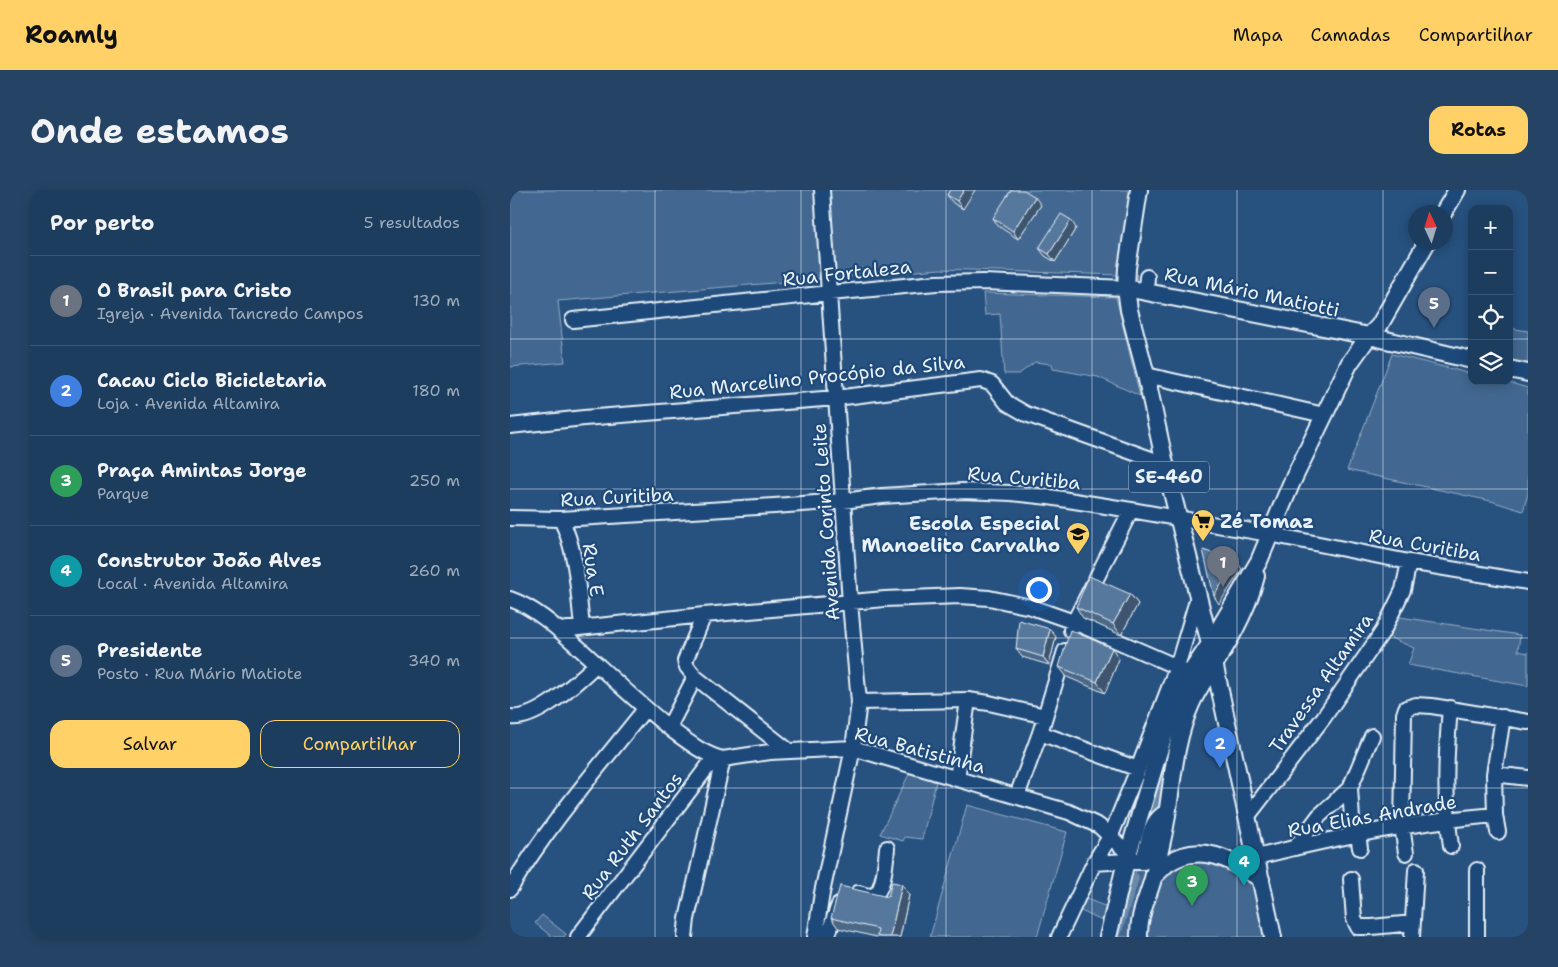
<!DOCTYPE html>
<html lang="pt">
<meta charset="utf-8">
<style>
:root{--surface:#1d3d5f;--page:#254465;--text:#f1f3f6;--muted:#a0aebd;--line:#3b5674;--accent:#ffd166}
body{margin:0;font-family:"Shantell Sans",sans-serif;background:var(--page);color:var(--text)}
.controls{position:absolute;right:15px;top:15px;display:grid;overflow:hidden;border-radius:10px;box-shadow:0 2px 12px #0003}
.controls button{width:45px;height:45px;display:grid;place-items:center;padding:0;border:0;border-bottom:1px solid var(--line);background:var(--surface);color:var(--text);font:25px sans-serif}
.compass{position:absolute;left:898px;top:15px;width:45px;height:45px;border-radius:50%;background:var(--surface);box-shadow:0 2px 12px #0003;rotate:356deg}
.you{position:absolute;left:528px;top:399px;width:18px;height:18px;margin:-12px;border:4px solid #fff;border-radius:50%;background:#1a73e8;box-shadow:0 0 0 8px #1a73e833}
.badge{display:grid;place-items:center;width:32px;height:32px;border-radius:50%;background:var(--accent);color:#fff;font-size:16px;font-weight:700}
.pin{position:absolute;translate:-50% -41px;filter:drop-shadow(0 1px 2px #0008)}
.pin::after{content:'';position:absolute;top:26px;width:18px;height:15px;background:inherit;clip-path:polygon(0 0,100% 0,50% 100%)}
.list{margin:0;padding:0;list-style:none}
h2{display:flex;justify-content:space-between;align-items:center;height:65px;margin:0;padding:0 20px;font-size:21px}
h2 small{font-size:16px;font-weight:400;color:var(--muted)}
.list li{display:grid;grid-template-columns:32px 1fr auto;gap:15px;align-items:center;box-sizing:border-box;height:90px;padding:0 20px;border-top:1px solid var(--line)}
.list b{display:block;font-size:19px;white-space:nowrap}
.list p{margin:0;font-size:16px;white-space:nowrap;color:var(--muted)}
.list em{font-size:16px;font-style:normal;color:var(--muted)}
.actions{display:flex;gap:10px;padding:15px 20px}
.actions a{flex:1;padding:11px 0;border:1px solid var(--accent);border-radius:15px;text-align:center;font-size:18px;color:var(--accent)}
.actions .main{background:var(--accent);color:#111}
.icon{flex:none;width:28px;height:28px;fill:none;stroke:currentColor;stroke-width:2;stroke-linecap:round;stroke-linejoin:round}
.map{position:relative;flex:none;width:1018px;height:747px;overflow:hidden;border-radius:15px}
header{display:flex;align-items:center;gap:30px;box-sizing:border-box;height:70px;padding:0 25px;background:var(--accent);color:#111}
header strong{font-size:24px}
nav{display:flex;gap:28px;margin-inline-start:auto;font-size:18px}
.intro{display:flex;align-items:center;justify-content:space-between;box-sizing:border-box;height:120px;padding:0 30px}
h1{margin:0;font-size:35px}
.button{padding:12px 22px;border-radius:15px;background:var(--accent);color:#111;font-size:18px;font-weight:700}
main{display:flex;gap:30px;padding:0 30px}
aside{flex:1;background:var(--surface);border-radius:15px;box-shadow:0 2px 12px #0003}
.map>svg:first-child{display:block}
</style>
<header>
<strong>Roamly</strong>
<nav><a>Mapa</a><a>Camadas</a><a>Compartilhar</a></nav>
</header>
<div class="intro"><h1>Onde estamos</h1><a class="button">Rotas</a></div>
<main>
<aside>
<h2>Por perto<small>5 resultados</small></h2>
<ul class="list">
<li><span class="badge" style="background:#6b7280">1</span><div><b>O Brasil para Cristo</b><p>Igreja · Avenida Tancredo Campos</p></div><em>130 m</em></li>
<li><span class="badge" style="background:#3f7fe0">2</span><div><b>Cacau Ciclo Bicicletaria</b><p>Loja · Avenida Altamira</p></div><em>180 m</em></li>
<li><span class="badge" style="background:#2e9e5b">3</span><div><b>Praça Amintas Jorge</b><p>Parque</p></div><em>250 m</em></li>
<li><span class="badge" style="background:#0f9aa8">4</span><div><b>Construtor João Alves</b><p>Local · Avenida Altamira</p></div><em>260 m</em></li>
<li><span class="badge" style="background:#5c6f8a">5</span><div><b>Presidente</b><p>Posto · Rua Mário Matiote</p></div><em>340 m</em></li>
</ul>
<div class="actions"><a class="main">Salvar</a><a>Compartilhar</a></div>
</aside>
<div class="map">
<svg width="1018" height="747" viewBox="0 0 1018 747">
<rect width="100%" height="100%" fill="#27517f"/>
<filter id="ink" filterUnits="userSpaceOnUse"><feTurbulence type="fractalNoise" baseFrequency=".02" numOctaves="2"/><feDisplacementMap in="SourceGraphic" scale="10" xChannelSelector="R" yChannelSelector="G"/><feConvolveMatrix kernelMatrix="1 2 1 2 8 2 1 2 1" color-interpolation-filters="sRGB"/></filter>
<g filter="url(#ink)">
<path fill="#436891" stroke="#96acc4" d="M 0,0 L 622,0 L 608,85 L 430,79 L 48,111 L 55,172 L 0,177 Z
M 473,103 L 606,107 L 630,206 L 588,187 L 543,179 L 542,174 L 525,172 L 509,184 L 494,184 L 490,124 L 475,125 Z
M 999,138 L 1018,141 L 1018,175 L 999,171 Z
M 882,164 L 962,184 L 962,191 L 993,191 L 1018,198 L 1018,304 L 1013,321 L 981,311 L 837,280 Z
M 890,427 L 1010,445 L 1008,461 L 1018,463 L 1018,496 L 898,475 L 904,458 L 876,446 Z
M 400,582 L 426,592 L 412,649 L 395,647 L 393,651 L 370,644 Z
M 457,615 L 557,642 L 527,747 L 420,747 Z
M 630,664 L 664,677 L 677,670 L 708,669 L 745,693 L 755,747 L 605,747 L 624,688 Z
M 574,708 L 597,717 L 592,731 L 569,720 Z
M 32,725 L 56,744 L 54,747 L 42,747 L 25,733 Z"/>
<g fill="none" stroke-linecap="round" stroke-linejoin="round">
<path stroke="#6b8aaa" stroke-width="10" d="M 638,638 L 661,556
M 605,747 L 624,688"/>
<g stroke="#e8f1f8" stroke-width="18">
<path id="minor" d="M 636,100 L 637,87
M 63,130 L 320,103 L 426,93 L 474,92 L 616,98
M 636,185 L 814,225
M 0,236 L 74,228 L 326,208 L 471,190 L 482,194 L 497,213 L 516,224 L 655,274
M 0,328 L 51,329 L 264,316 L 333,311 L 372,306 L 452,301 L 501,303 L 539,307 L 621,320 L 759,344 L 899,372 L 1018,392
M 51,329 C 67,362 68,401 72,437
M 0,409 C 26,418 48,439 68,457 C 100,486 130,515 163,541 C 178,552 195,565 213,569 L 260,562 L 343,558 L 559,622 L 589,636 L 619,664
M 194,425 L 175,471 L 177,477 L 185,487 L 279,561
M 49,440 L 194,425 L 375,409 L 450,406 L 479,408 L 521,417 L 564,432 L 667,477 L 679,485
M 561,440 L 564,432 L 621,320
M 349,512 L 458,510 L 479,513 L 535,526
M 940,518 C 936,564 934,610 941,656
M 0,527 C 28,531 67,491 87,474
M 159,537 L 185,487
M 530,543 L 628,579
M 984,584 L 1018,588
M 447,589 L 458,510
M 840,598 L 843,645
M 507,606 L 530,543 L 555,461
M 737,627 L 814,527 L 873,441 L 893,400 L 899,372
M 988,642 L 985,625 L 984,584 L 993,527
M 848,644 L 850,658
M 785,658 L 809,626 L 840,598 L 862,546
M 896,663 L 892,636 L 894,524 L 896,518 L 906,515 L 922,516 L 1018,532
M 747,667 C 825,647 905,632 985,625
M 584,673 L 616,671
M 841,689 L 844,729 L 848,737 L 862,737 L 903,733
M 0,699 C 38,635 89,577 135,519
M 348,703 C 352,704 359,707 364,705 C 374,701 376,668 377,658
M 68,747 L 205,567
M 175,747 L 177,729 L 213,569
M 305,747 L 312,703 L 343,558 L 349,512 L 340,413 L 312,0
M 317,747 L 329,715
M 549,747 L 584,673 L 601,645 L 628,579 L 667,477 L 688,407
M 902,747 L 906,680
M 967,747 L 967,680"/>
</g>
<g stroke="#e8f1f8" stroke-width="20">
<path id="major" d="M 629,0 L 617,78 L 616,98 L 619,120 L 636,185 L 655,274 L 700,454 L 763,747
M 934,22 L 947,0
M 616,98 L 859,146 L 962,170
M 999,179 L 1018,183
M 616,671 L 633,671 C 640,657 638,636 653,625
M 644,686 C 649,682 653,677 658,673 C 692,651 722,671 751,689
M 598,747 L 616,671 L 661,521 L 679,485 L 700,454 L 749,371 L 781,294 L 839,174 L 859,146 L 869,136 L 917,52
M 629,747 C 628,725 639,705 644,685 C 649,665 654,645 657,625 C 663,587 665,550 681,514 C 687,500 696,488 704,475 C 722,447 738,418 746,386"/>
</g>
<use href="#minor" stroke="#1f4a7a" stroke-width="14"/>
<use href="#major" stroke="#1f4a7a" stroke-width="16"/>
</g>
<path fill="#4b6787" stroke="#e8f1f8" d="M 440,0 L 453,19 L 443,13 L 437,5 Z
M 531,15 L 508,49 L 488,36 L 483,28 Z
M 566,38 L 545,72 L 535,66 L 529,58 Z
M 620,404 L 628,414 L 611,445 L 573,428 L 566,417 Z
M 546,447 L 539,475 L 512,467 L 506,459 Z
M 609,469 L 595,503 L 557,487 L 549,477 Z
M 399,705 L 390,747 L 366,747 L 328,738 L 321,728 L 378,707 Z"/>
<path fill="#3d546e" stroke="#e8f1f8" d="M 454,0 L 465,0 L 453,19 L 447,11 Z
M 525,7 L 531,15 L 508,49 L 503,41 Z
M 561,30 L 566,38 L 545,72 L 539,64 Z
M 726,371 L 732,379 L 709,414 L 704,406 Z
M 620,404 L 628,414 L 611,445 L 603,434 Z
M 540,439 L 546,447 L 539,475 L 533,467 Z
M 602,458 L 609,469 L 595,503 L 587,492 Z
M 392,694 L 399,705 L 390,747 L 380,747 Z"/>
<path fill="#57789d" stroke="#e8f1f8" d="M 440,0 L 454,0 L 447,11 L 437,5 Z
M 501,0 L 514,0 L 525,7 L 503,41 L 483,28 Z
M 551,24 L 561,30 L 539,64 L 529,58 Z
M 693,360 L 726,371 L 704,406 Z
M 579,386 L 620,404 L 603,434 L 566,417 Z
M 509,430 L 540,439 L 533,467 L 506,459 Z
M 560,440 L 602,458 L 587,492 L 549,477 Z
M 382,692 L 392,694 L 380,747 L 371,747 L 367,746 L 368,739 L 321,728 L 330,696 L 378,707 Z"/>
</g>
<path fill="none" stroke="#e8f1f8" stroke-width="1" stroke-opacity="0.55" d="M 145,0 L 145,747M 291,0 L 291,747M 436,0 L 436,747M 582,0 L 582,747M 727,0 L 727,747M 873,0 L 873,747M 0,149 L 962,149M 999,149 L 1018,149M 0,299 L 1018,299M 0,448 L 1018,448M 0,598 L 1018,598"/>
<defs>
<g id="supermarket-pin" transform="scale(1.25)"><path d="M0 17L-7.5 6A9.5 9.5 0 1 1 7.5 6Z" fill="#ffd166" stroke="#1f4a7a"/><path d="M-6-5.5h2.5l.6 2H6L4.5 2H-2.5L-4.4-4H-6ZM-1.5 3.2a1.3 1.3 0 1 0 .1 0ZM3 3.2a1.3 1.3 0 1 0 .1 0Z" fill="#111"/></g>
<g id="school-pin" transform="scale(1.25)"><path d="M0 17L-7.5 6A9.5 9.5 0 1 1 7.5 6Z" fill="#ffd166" stroke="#1f4a7a"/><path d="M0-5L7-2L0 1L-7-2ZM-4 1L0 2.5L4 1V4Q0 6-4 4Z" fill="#111"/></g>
</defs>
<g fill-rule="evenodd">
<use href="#supermarket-pin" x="693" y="331"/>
<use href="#school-pin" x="568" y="344"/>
</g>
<g text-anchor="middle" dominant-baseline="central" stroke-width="4.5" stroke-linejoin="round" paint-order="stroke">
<rect fill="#1f4a7a" stroke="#acbfd2" stroke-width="1" x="619" y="271.5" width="80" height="31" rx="4"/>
<g font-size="18" font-weight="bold" fill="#e8f1f8">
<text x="659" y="287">SE-460</text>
</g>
<g font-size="19" fill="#e8f1f8" stroke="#1f4a7a">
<text transform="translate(337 83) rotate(-6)">Rua Fortaleza</text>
<text transform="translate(742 102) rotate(12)">Rua Mário Matiotti</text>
<text transform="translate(307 187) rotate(-6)">Rua Marcelino Procópio da Silva</text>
<text transform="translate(514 288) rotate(5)">Rua Curitiba</text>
<text transform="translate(107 307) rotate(-3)">Rua Curitiba</text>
<text transform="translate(316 332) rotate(-94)">Avenida Corinto Leite</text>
<text transform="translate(915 355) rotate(10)">Rua Curitiba</text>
<text transform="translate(83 380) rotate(81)">Rua E</text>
<text transform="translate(811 493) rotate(-55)">Travessa Altamira</text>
<text transform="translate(410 560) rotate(15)">Rua Batistinha</text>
<text transform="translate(862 626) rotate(-10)">Rua Elias Andrade</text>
<text transform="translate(122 646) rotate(-53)">Rua Ruth Santos</text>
</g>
<g font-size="19" font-weight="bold" fill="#e8f1f8" stroke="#1f4a7a" text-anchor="start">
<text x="710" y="331">Zé Tomaz</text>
<text x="550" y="333" text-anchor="end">Escola Especial<tspan x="550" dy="22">Manoelito Carvalho</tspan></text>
</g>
</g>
</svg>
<div class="controls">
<button>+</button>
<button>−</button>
<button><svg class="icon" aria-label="locate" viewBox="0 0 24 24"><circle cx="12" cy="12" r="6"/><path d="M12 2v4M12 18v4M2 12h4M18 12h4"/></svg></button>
<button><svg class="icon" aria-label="layers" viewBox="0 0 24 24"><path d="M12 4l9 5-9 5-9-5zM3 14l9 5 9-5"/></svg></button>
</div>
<svg class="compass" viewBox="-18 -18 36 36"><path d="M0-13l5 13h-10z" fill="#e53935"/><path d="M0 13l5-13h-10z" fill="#a0aebd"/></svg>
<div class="you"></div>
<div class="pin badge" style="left:713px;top:397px;background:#6b7280">1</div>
<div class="pin badge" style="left:710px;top:578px;background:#3f7fe0">2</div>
<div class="pin badge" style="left:682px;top:716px;background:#2e9e5b">3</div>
<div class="pin badge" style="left:734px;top:696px;background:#0f9aa8">4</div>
<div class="pin badge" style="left:924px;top:138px;background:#5c6f8a">5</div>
</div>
</main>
